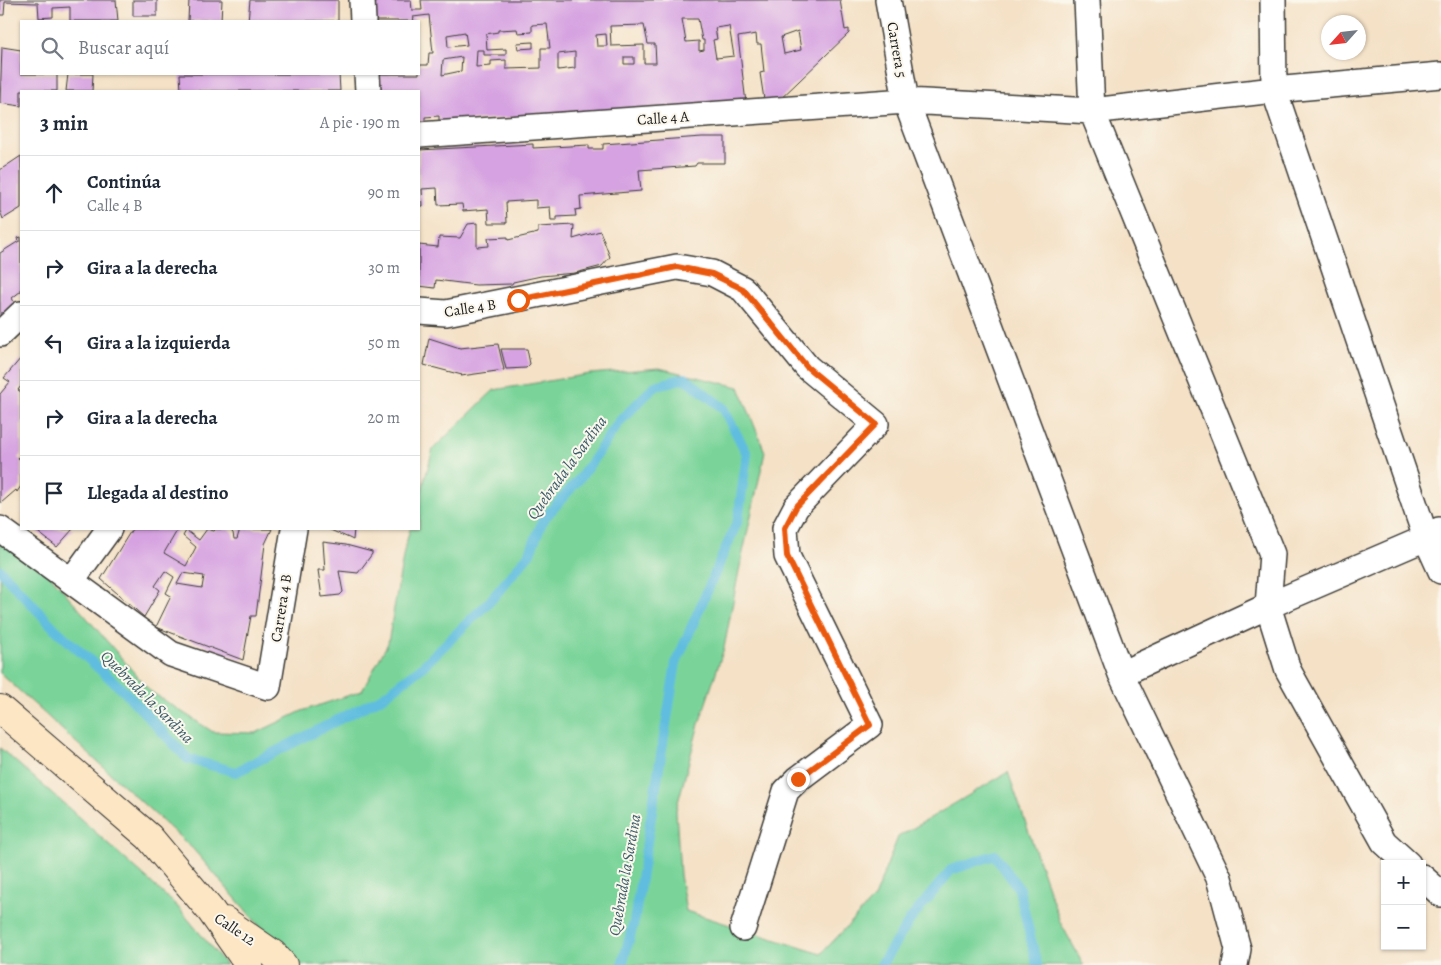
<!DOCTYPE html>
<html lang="es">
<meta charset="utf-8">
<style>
:root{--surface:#fff;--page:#f2f2f3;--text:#1f2937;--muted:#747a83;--line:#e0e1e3}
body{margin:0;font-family:Alegreya,serif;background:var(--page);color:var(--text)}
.controls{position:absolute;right:15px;bottom:15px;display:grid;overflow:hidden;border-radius:0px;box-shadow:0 1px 4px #0004}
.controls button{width:45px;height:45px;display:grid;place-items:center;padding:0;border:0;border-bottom:1px solid var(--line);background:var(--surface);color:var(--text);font:25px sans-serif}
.compass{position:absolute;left:1321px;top:15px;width:45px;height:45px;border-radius:50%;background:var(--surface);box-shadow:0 1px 4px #0004;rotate:243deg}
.stop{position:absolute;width:15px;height:15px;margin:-11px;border:4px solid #ea580c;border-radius:50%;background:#fff}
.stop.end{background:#ea580c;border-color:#fff;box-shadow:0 1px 5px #0008}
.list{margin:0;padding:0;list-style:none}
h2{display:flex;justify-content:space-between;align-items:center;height:65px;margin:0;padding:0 20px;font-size:21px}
h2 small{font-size:16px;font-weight:400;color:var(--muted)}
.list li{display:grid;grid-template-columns:32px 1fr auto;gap:15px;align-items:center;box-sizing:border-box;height:75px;padding:0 20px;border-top:1px solid var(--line)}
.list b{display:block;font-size:19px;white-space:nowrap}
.list p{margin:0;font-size:16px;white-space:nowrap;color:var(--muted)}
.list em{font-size:16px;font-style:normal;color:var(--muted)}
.icon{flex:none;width:28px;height:28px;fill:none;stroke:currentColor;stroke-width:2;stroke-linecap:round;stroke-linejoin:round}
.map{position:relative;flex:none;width:1441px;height:965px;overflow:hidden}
.search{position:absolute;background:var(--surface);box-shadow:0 1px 4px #0004;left:20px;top:20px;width:400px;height:55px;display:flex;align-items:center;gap:12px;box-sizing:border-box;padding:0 18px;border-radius:0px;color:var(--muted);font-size:19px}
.panel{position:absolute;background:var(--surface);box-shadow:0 1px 4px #0004;left:20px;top:90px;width:400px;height:440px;border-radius:0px}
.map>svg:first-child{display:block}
</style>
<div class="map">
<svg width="1441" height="965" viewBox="0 0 1441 965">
<rect width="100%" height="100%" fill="#fbf7ec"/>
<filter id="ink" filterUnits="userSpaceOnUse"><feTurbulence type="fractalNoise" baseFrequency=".02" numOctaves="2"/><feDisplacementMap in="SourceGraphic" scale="10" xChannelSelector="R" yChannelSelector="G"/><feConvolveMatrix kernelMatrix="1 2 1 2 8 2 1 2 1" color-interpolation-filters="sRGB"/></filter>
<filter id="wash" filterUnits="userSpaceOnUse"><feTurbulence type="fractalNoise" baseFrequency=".0096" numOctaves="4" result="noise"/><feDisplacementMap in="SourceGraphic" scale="20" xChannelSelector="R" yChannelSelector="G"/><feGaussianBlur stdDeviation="1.12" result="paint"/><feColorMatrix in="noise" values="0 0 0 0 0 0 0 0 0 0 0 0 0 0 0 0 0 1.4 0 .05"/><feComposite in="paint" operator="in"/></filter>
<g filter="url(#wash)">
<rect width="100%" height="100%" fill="#f4e1c6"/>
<path fill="#7ad49a" stroke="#4b785b" d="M 659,368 L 739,387 L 765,452 L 739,571 L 724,648 L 699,724 L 676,810 L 680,875 L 686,911 L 821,954 L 874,898 L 898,837 L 1008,772 L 1060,922 L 1084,965 L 293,965 L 193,849 L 0,673 L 0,517 L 150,691 L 213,732 L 256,733 L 302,711 L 362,691 L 388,643 L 404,551 L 410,529 L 419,529 L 419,500 L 433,449 L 494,390 L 590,374 Z
M 0,748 L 61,801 L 178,907 L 226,965 L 0,965 Z"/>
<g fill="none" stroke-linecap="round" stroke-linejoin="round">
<path stroke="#61bddf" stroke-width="10" d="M 0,570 L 55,629 L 124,691 L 188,759 L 236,772 L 383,697 L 420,669 L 491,600 L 530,553 L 543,520 L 581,477 L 619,422 L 655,386 L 685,378 L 723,408 L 747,454 L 738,520 L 676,663 L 634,922 L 622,965
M 881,965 L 910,920 L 951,870 L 995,855 L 1019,889 L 1037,965"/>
</g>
<g id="blocks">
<path fill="#d6a2e1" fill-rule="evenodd" d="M 0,0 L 116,0 L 118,21 L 70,21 L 70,7 L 53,8 L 53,17 L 39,18 L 38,3 L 5,2 L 4,15 L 0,15 Z
M 133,0 L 157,0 L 157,16 L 133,16 Z
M 189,0 L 222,0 L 221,21 L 212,21 L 212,20 L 188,21 Z
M 250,0 L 338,0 L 338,21 L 248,21 Z
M 370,0 L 411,0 L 412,10 L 422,10 L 421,0 L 840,0 L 845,30 L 849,29 L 849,33 L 774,105 L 765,106 L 760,73 L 764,72 L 761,44 L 757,44 L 756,34 L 738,37 L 746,103 L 439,122 L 439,116 L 425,117 L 425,121 L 419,121 L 419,91 L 379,91 L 379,74 L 419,74 L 419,65 L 428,65 L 429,53 L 433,53 L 429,15 L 413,17 L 414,21 L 375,21 L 375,10 L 370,9 ZM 682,19 L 698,19 L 702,40 L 704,40 L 704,50 L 699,51 L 699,41 L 686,42 ZM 547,24 L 550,48 L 541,48 L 541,68 L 506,69 L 506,60 L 491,61 L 491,66 L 476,67 L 477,50 L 484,50 L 484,55 L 506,55 L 506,49 L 487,50 L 486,34 L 498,32 L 498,30 L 517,29 L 518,33 L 532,32 L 532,25 ZM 644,25 L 648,44 L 655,44 L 656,63 L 644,63 L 644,45 L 611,46 L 610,26 ZM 729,26 L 734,56 L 716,58 L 713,40 L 717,39 L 715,28 ZM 798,31 L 801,50 L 784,54 L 781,37 ZM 465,32 L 467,45 L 448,47 L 447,35 ZM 606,34 L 607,46 L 597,46 L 596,35 ZM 575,52 L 575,68 L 558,70 L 558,54 ZM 462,57 L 461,71 L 442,75 L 443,60 ZM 624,57 L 634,57 L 634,64 L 624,64 Z
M 533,42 L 533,48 L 518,49 L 517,43 Z
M 2,47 L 21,50 L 21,74 L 57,74 L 57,91 L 21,91 L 21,106 L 0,103 Z
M 68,74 L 93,74 L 92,91 L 66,91 Z
M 180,74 L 339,74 L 340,91 L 181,91 Z
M 702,137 L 725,137 L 725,163 L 697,163 L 695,166 L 639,170 L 641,191 L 580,196 L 581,209 L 575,210 L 576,216 L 557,217 L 557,221 L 551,221 L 550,207 L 536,208 L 536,200 L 506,202 L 507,223 L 489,223 L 488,209 L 463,211 L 462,204 L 438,205 L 437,188 L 422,189 L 423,206 L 419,206 L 419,150 L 533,144 L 533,148 L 589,145 L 589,149 L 603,149 L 603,144 Z
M 21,156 L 21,208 L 3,219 L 0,211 L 0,170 Z
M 477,223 L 477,247 L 489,246 L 488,238 L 508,237 L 508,240 L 538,233 L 538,227 L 574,225 L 573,239 L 600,231 L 610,257 L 602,266 L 575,273 L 541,276 L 513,282 L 512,284 L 476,285 L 436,280 L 435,288 L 419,286 L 419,245 L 438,247 L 439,237 L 460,238 L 468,224 Z
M 21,237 L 21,291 L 12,298 L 18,310 L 0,323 L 0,253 L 19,241 L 18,238 Z
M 429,338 L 460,348 L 498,344 L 504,370 L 461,376 L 462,375 L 424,365 Z
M 501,349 L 527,349 L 530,364 L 526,368 L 506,369 Z
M 21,358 L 21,386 L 18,390 L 21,392 L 21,454 L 18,458 L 21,460 L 21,486 L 17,492 L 16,490 L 1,503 L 0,501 L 0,394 L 10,382 L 4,378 Z
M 34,529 L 73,529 L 57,547 Z
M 132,529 L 178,529 L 164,553 L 186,566 L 196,547 L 183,536 L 186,531 L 184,529 L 189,529 L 187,531 L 199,540 L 207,529 L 214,531 L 216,529 L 229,529 L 233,533 L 234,539 L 237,539 L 240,529 L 272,529 L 265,544 L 256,616 L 251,616 L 243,660 L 156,627 L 171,596 L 166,593 L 174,577 L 165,571 L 155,586 L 160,590 L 144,617 L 101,579 ZM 183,573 L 204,576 L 202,588 L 177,584 Z
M 328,529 L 354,529 L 353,540 L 349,538 Z
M 323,542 L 346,545 L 372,552 L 372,554 L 358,573 L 339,571 L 343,592 L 340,595 L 322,597 L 318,570 L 325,570 Z"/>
</g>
</g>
<g filter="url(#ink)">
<use href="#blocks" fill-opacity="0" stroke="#3c3a36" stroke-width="1"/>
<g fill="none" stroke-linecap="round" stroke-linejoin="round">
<g stroke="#3c3a36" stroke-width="28">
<path id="minor" d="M 362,0 L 363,21
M 888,0 L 906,101 L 1121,674 L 1219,878 L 1238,949 L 1235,965
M 1087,0 L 1092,111 L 1272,554 L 1268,606 L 1288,670 L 1384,842 L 1408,864
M 1273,0 L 1274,90 L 1426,538 L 1441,571
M 367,74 L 368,91
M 419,135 L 906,101 L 1092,111 L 1274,90 L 1441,75
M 419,311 L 446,313 L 677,267 L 712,273 L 743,289 L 807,367 L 876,424 L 796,507 L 785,528 L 787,556 L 870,725 L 798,779 L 786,791 L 743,928
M 0,334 L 21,314
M 0,529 L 171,654 L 268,687 L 294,529
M 72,580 L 109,529
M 1121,674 L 1268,606 L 1426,538 L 1439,530
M 1422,877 L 1441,894"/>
</g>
<g stroke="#3c3a36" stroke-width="30">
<path id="secondary" d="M 0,709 L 149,837 L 211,911 L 249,965
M 225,921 L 273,954 L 283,965"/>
</g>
<use href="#minor" stroke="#fff" stroke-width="25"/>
<use href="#secondary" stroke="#fce6c4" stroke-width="28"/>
</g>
</g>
<g fill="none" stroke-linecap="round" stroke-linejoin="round" filter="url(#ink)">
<path stroke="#ea580c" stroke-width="6" d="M 518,300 L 677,267 L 712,274 L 743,289 L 807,367 L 876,424 L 796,507 L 785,528 L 787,556 L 870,725 L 798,779"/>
</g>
<g text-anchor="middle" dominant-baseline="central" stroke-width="4" stroke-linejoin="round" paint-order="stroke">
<g font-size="15" fill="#1c1c1c" stroke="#fbf7ec">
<text transform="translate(897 50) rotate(80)">Carrera 5</text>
<text transform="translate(663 118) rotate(-4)">Calle 4 A</text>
<text transform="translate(470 308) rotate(-9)">Calle 4 B</text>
<text transform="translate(281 608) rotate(-81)">Carrera 4 B</text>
<text transform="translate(235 929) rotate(34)">Calle 12</text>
</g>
<g font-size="16" font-style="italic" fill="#385c6a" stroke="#fbf7ec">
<text transform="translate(567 468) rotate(-54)">Quebrada la Sardina</text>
<text transform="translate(147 697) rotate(45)">Quebrada la Sardina</text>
<text transform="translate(625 875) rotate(-80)">Quebrada la Sardina</text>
</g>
</g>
</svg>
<div class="controls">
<button>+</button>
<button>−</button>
</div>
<svg class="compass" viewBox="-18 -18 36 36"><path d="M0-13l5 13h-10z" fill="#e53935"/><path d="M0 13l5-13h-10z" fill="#747a83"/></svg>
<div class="stop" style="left:518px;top:300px"></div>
<div class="stop end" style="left:798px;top:779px"></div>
<div class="search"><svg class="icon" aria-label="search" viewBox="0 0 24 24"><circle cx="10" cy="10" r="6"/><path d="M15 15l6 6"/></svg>Buscar aquí</div>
<section class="panel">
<h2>3 min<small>A pie · 190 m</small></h2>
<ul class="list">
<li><svg class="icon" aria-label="ahead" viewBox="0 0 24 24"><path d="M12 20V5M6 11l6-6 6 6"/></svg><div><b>Continúa</b><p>Calle 4 B</p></div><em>90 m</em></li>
<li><svg class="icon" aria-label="right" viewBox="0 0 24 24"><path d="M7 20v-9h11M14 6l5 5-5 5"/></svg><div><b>Gira a la derecha</b></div><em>30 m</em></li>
<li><svg class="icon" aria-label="left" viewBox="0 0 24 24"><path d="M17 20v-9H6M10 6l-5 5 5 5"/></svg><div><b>Gira a la izquierda</b></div><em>50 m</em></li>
<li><svg class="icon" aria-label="right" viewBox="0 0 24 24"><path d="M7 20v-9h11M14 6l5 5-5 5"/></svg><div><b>Gira a la derecha</b></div><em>20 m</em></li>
<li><svg class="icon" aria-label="arrive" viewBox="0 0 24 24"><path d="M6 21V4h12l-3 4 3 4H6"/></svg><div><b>Llegada al destino</b></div></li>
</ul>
</section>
</div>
